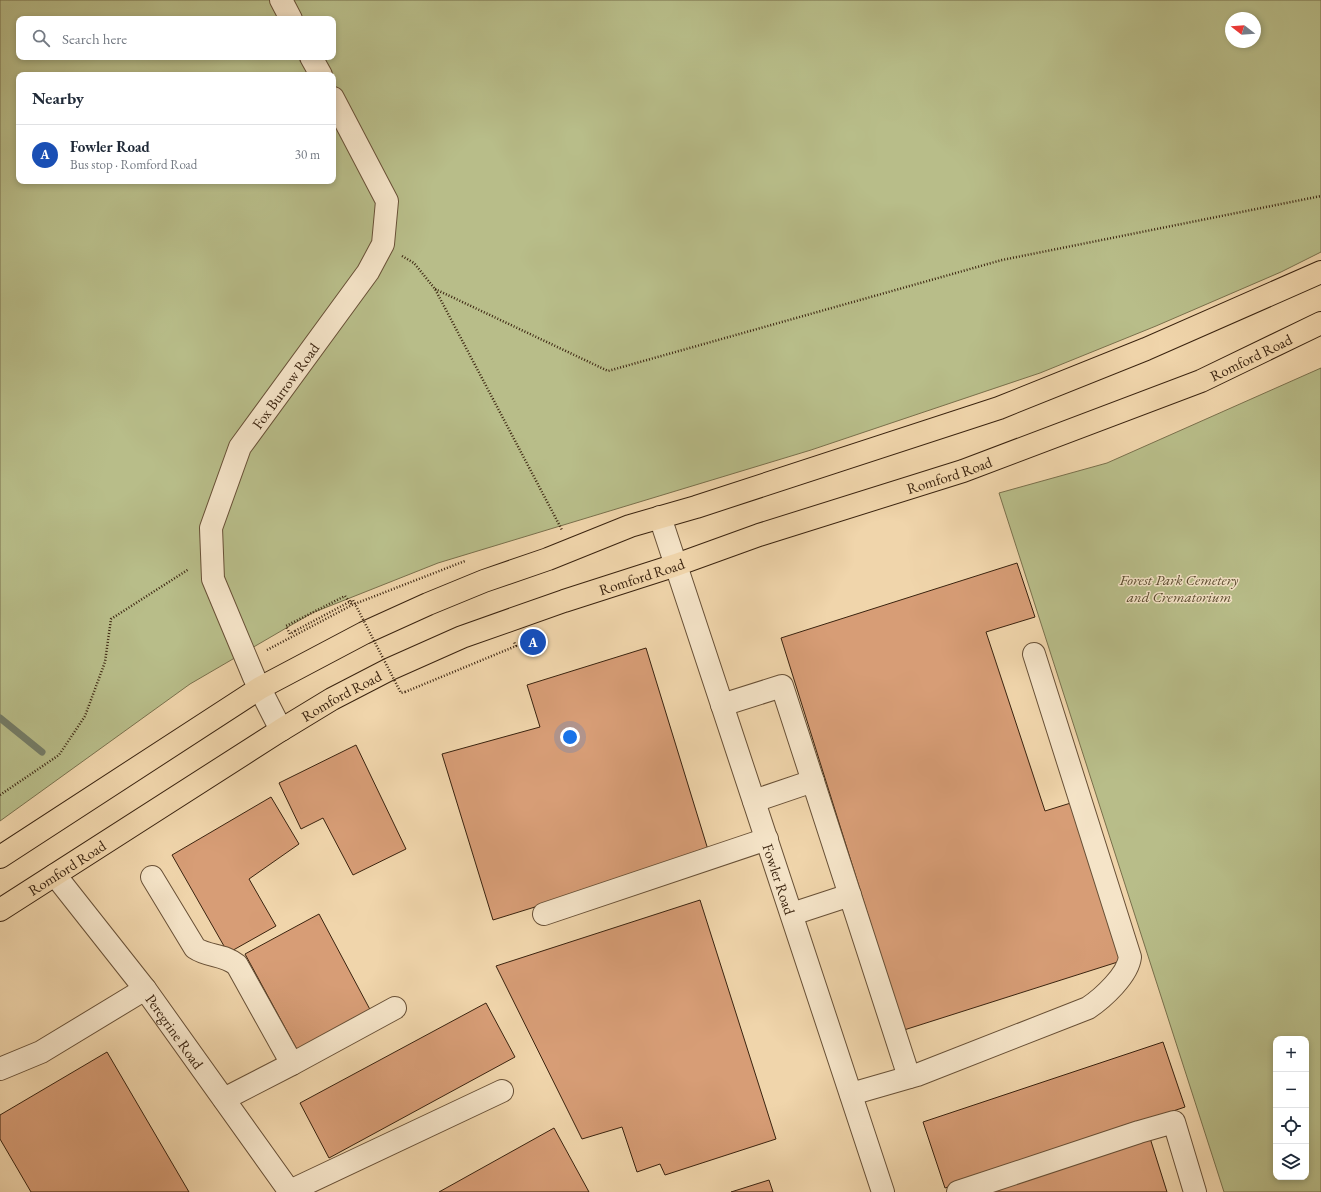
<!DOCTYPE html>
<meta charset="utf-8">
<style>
:root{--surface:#fff;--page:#f6f6f7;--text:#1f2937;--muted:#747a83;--line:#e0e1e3;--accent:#8f2418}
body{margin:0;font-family:"EB Garamond",serif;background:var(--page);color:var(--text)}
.controls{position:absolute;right:12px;bottom:12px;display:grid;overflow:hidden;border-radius:8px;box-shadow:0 2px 6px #0003}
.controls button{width:36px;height:36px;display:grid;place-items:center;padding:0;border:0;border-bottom:1px solid var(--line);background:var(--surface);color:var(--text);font:20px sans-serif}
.compass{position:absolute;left:1225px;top:12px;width:36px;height:36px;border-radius:50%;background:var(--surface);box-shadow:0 2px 6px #0003;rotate:287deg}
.you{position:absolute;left:570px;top:737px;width:14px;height:14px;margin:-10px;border:3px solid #fff;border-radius:50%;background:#1a73e8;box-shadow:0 0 0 6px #1a73e833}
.badge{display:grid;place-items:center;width:26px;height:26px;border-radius:50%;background:var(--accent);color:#fff;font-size:13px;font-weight:700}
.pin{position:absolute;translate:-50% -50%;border:2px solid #fff;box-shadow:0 1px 4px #0006}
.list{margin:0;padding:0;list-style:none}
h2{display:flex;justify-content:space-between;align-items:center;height:52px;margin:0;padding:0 16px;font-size:17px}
h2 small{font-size:13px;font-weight:400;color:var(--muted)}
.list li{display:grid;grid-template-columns:26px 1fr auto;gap:12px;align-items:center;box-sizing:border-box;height:60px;padding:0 16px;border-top:1px solid var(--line)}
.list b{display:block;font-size:15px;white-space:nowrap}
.list p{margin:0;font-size:13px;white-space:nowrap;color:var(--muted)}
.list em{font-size:13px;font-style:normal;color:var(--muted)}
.icon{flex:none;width:22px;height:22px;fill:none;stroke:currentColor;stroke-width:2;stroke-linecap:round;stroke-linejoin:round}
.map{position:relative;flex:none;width:1321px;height:1192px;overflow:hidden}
.search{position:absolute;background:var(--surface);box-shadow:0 2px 6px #0003;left:16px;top:16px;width:320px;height:44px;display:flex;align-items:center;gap:10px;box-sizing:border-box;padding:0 14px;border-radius:8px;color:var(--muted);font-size:15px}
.panel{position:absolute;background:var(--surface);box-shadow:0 2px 6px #0003;left:16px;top:72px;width:320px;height:112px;border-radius:8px}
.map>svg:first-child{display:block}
</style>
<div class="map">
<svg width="1321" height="1192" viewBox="0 0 1321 1192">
<rect width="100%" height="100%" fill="#f0d5ab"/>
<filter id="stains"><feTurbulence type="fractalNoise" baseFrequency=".005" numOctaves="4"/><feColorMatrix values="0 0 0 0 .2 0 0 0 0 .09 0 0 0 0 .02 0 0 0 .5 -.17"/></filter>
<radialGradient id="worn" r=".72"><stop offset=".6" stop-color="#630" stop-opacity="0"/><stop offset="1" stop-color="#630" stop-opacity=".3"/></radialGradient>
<path fill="#b8bd89" stroke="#79704c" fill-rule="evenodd" d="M 0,0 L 1321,0 L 1321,252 L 1281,272 L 1156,326 L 1040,373 L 811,450 L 438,563 L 312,613 L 190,684 L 0,821 ZM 1231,18 L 1255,18 L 1255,42 L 1231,42 ZM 19,19 L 333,19 L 333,57 L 19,57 ZM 19,75 L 333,75 L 333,181 L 19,181 Z
M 1321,368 L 1321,1192 L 1224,1192 L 999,493 L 1107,463 ZM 1276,1039 L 1306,1039 L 1306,1177 L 1276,1177 Z"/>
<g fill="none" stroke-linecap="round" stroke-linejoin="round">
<path stroke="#747d68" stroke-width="7" d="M 0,718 L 42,752"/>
</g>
<path fill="#d79d76" stroke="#3a230f" d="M 1017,563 L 1035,617 L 986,632 L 1045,811 L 1074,802 L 1124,960 L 904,1030 L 781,638 Z
M 646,648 L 709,853 L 493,920 L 442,754 L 540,727 L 527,685 Z
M 356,745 L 406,849 L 353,875 L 323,818 L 301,829 L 279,783 Z
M 271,797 L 299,844 L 249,879 L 276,926 L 228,953 L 172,855 Z
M 700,900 L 776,1139 L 665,1175 L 660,1164 L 637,1172 L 622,1127 L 582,1139 L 496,966 Z
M 319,914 L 374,1017 L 301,1057 L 245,954 Z
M 486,1003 L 515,1057 L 329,1158 L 300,1103 Z
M 1163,1042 L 1185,1107 L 945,1188 L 923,1122 Z
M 107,1052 L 189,1192 L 31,1192 L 0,1139 L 0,1115 Z
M 554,1128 L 589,1192 L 439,1192 Z
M 1150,1138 L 1167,1192 L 977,1192 Z
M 769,1180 L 773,1192 L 731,1192 Z"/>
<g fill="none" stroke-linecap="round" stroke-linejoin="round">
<g stroke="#685036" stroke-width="24">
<g id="minor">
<path d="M 281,0 L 291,19"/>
<path d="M 311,57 L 321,75"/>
<path id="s1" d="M 660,517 L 883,1192"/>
<path d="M 722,705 L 782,686 L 909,1077"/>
<path id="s2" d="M 281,730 L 254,677 L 213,579 L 211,528 L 240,447 L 368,272 L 383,244 L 387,201 L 333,98"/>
<path d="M 754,801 L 813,781"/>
<path id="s3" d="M 55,875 L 145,989 L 290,1192"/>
<path d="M 152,877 L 195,948 C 208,957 224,954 237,965 L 292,1064"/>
<path d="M 544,914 L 767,839"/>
<path d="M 792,914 L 850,895"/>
<path d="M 0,1069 L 41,1052 L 145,989"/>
<path d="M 851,1094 L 917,1075 L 1088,1008 C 1103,998 1128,975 1130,957 L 1034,654"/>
<path d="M 224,1099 L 292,1064 L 395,1008"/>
<path d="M 290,1191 L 502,1091"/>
<path d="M 958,1192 L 1139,1132 L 1174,1122 L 1195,1192"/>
</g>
</g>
<g stroke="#3a230f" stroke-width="24">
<g id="major">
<path d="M 0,857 L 260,688 L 364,633 L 428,604 L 484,581 L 548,559 L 630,526 L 696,507 L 999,408 L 1146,349 L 1321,272"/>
<path id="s4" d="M 0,910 L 281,730 L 332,699 L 390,669 L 462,637 L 564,601 L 676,565 L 759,535 L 963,471 L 1201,381 L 1321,323"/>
</g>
</g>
<path stroke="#3a230f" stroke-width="2.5" stroke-dasharray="1 2" stroke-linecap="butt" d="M 402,256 L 414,263 L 435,289 L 562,530
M 435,289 L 608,371 L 1002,260 L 1321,196
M 295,631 L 290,634 L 286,626 L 345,596 L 352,605
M 267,650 L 352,605 L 465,561
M 405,692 L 516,646 L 514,642
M 0,795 L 59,755 L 85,716 L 105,662 L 111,619 L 189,569"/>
<use href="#minor" stroke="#f5e4c8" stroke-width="22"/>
<use href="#major" stroke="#f0d5ab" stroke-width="22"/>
<path stroke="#3a230f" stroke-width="2.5" stroke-dasharray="1 2" stroke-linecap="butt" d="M 295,631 L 353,600 L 401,693 L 405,692"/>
</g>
<g text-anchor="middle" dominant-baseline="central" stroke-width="3" stroke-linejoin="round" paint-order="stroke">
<g font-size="15" fill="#3a230f" stroke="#f5e4c8">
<text stroke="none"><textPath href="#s4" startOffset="1375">Romford Road</textPath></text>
<text stroke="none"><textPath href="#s2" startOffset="379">Fox Burrow Road</textPath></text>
<text stroke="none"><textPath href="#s4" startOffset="1051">Romford Road</textPath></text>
<text stroke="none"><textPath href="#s4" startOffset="727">Romford Road</textPath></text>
<text stroke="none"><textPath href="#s4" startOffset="403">Romford Road</textPath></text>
<text stroke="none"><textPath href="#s4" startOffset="79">Romford Road</textPath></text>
<text stroke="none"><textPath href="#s1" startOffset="381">Fowler Road</textPath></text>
<text stroke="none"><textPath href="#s3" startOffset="197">Peregrine Road</textPath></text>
</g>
<g font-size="15" font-style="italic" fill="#5a4a2e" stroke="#f5e4c8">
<text x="1179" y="579">Forest Park Cemetery<tspan x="1179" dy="17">and Crematorium</tspan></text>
</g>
</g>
<rect width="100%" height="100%" filter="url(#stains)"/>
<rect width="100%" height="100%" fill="url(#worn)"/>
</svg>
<div class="controls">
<button>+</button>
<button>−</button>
<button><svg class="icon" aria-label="locate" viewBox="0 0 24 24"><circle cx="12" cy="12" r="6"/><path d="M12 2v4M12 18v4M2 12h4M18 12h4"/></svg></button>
<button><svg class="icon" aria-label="layers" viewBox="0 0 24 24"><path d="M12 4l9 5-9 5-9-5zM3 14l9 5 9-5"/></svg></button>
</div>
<svg class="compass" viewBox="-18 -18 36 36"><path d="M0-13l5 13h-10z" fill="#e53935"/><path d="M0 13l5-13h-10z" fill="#747a83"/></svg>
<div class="you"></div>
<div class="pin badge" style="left:533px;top:642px;background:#1a4fb4">A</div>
<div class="search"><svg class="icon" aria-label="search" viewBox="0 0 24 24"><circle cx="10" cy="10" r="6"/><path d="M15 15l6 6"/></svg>Search here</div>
<section class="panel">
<h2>Nearby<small></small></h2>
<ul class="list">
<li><span class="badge" style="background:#1a4fb4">A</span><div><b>Fowler Road</b><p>Bus stop · Romford Road</p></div><em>30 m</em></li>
</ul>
</section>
</div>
